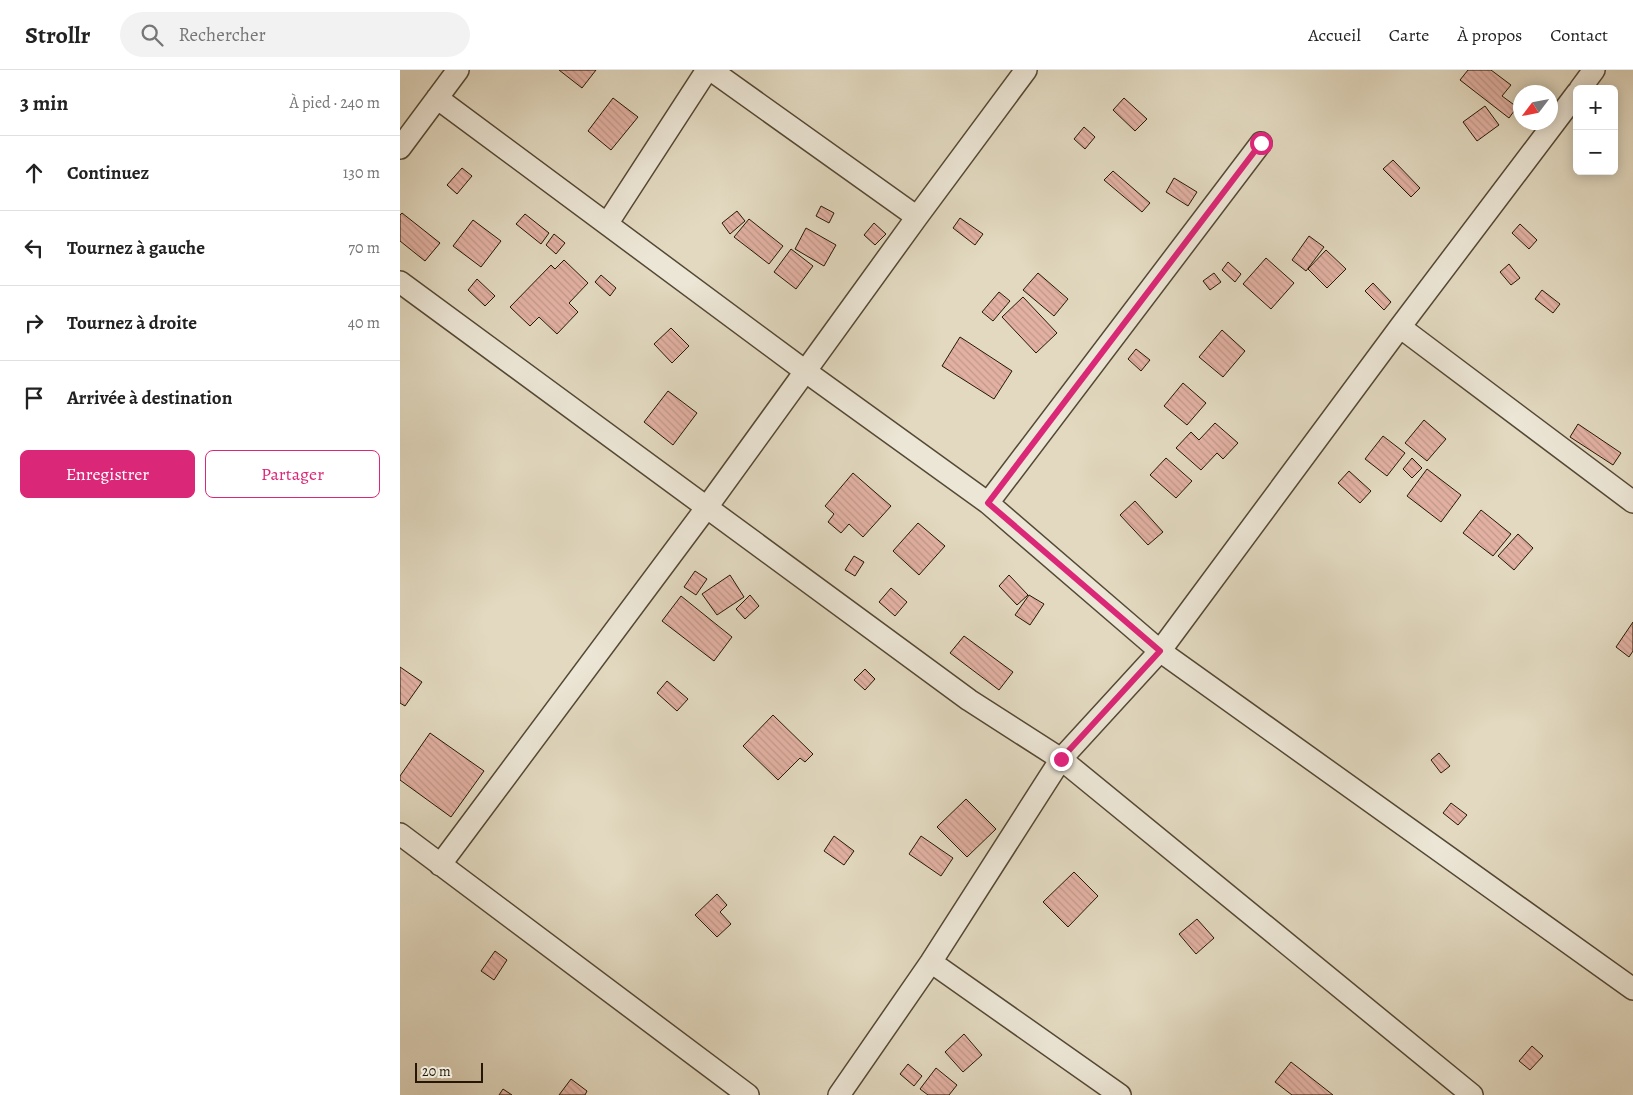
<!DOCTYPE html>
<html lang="fr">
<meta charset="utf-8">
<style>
:root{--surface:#fff;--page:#f2f2f2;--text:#222;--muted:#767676;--line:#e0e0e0;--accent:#db2777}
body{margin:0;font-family:Alegreya,serif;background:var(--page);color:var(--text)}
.controls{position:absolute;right:15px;top:15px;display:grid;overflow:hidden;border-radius:8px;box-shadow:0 2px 12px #0003}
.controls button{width:45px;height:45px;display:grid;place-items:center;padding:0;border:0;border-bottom:1px solid var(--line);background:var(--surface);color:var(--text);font:25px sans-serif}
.compass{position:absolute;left:1113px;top:15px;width:45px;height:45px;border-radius:50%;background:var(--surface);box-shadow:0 2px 12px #0003;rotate:238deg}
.scale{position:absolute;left:15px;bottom:12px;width:68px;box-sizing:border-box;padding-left:5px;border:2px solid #261705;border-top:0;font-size:14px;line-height:18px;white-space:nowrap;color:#261705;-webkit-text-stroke:4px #ece6d6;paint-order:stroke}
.stop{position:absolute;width:15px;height:15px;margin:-11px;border:4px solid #db2777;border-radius:50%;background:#fff}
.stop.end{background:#db2777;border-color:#fff;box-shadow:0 1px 5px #0008}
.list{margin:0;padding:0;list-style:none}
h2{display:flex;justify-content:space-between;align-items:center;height:65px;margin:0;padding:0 20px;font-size:21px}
h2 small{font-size:16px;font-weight:400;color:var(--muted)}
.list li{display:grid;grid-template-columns:32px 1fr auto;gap:15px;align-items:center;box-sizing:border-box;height:75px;padding:0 20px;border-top:1px solid var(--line)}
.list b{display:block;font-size:19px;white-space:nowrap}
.list em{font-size:16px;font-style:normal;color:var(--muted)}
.actions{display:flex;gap:10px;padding:15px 20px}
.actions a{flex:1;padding:11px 0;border:1px solid var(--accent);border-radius:8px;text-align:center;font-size:18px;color:var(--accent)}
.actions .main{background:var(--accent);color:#fff}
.icon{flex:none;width:28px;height:28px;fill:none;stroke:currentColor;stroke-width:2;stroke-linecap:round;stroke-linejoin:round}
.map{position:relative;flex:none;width:1233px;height:1025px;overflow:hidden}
header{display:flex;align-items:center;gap:30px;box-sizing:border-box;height:70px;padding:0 25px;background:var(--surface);border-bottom:1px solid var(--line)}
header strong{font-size:24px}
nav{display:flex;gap:28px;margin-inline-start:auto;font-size:18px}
.search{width:350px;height:45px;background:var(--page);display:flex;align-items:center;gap:12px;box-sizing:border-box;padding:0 18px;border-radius:28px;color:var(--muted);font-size:19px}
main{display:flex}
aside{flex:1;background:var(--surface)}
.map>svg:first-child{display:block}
</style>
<header>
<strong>Strollr</strong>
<div class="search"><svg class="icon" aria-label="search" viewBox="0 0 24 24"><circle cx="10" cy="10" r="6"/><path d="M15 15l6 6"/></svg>Rechercher</div>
<nav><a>Accueil</a><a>Carte</a><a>À propos</a><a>Contact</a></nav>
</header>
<main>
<aside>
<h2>3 min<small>À pied · 240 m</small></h2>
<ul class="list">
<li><svg class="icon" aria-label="ahead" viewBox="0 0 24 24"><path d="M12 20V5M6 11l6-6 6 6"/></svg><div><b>Continuez</b></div><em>130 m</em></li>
<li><svg class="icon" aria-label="left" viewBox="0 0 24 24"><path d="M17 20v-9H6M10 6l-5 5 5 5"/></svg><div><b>Tournez à gauche</b></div><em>70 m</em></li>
<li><svg class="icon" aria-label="right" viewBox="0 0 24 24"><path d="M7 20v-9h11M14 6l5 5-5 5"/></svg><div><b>Tournez à droite</b></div><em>40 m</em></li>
<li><svg class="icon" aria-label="arrive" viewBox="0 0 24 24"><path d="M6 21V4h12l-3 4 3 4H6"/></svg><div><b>Arrivée à destination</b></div></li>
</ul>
<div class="actions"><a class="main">Enregistrer</a><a>Partager</a></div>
</aside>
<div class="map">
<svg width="1233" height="1025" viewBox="0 0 1233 1025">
<defs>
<pattern id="building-back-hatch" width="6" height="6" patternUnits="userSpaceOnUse" patternTransform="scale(1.25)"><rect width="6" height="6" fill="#e2b1a3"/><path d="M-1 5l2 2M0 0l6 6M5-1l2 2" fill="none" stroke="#c2988b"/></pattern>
</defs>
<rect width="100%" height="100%" fill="#e2d9c0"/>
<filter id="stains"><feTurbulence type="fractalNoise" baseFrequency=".004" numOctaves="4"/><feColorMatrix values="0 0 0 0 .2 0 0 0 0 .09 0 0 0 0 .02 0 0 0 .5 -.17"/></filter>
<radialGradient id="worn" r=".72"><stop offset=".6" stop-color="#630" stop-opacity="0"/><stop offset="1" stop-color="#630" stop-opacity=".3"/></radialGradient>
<path fill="url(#building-back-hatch)" stroke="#261705" d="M 159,0 L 196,0 L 182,18 Z
M 1068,0 L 1091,0 L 1111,15 L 1102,26 L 1117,37 L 1109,48 L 1060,10 Z
M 213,28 L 238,47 L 211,80 L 188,61 Z
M 724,28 L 747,49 L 735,61 L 713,40 Z
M 1085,36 L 1099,55 L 1077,71 L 1063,52 Z
M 684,57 L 695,67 L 685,79 L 674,69 Z
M 993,90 L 1020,118 L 1011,127 L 983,99 Z
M 62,98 L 72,106 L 57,124 L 47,115 Z
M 713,101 L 750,133 L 742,142 L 704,110 Z
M 774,108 L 797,122 L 788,136 L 766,122 Z
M 421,136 L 434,143 L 429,153 L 416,146 Z
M 337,141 L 345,151 L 330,164 L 322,153 Z
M 2,143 L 40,173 L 25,191 L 0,171 L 0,145 Z
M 125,144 L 149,163 L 141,174 L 116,154 Z
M 560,148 L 583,164 L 575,175 L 553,158 Z
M 349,149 L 383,176 L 369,194 L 334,167 Z
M 73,150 L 101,171 L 81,197 L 53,176 Z
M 474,153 L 486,164 L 475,175 L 464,165 Z
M 1120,154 L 1137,170 L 1129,179 L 1112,163 Z
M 406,158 L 436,175 L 424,196 L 395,179 Z
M 154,164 L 165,173 L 156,184 L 146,175 Z
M 909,166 L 924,177 L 906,201 L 892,190 Z
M 391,179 L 413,196 L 396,219 L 374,202 Z
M 926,180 L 946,199 L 927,218 L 908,199 Z
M 866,188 L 894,213 L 871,239 L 843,214 Z
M 164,190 L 188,213 L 169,233 L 178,242 L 157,264 L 139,247 L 130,256 L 110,237 L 151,195 L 155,199 Z
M 828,192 L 841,204 L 835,212 L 822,200 Z
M 1109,194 L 1120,208 L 1111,215 L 1100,202 Z
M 638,203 L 668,229 L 654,246 L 623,220 Z
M 814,203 L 821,212 L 810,220 L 803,211 Z
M 201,205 L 216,218 L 210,226 L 195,212 Z
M 77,209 L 95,226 L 85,236 L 68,220 Z
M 973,213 L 991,232 L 984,240 L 965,221 Z
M 1142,220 L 1160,234 L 1153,243 L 1135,229 Z
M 599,222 L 610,231 L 593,251 L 582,242 Z
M 623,227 L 657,263 L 636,283 L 602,247 Z
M 271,258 L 289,276 L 272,293 L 254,274 Z
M 822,260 L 845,281 L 823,307 L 799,287 Z
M 560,267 L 612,301 L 594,329 L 542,296 Z
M 736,279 L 750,290 L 741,301 L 728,289 Z
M 783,313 L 806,333 L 787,355 L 764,336 Z
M 268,321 L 297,343 L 273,375 L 244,352 Z
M 1024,350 L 1046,369 L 1027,391 L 1005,373 Z
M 815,353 L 838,373 L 823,389 L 817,383 L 801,400 L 776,378 L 791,362 L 799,370 Z
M 1178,354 L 1221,383 L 1213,395 L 1170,367 Z
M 983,366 L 1005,383 L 987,406 L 965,389 Z
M 766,388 L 792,411 L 776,428 L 750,405 Z
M 1012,388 L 1022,398 L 1012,408 L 1003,399 Z
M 1027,399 L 1061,425 L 1041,452 L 1007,426 Z
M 949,401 L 971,421 L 960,433 L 938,413 Z
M 453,403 L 491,436 L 463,467 L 449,454 L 441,463 L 428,452 L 434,444 L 425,436 Z
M 735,431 L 763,462 L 748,475 L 720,445 Z
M 1081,440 L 1111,464 L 1093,486 L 1063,463 Z
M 518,453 L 545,476 L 519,505 L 493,481 Z
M 1118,464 L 1133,478 L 1114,500 L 1098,486 Z
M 454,486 L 464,492 L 455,506 L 445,500 Z
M 295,501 L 307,509 L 296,525 L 284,517 Z
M 330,505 L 344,527 L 317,545 L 302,524 Z
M 609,505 L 628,525 L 617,535 L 599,516 Z
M 491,518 L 507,532 L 495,546 L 479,532 Z
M 350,525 L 359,536 L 345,549 L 336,539 Z
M 629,525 L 644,534 L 630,555 L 615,545 Z
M 281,526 L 332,567 L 314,591 L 262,551 Z
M 1233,552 L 1233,581 L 1229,587 L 1216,577 Z
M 564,566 L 613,602 L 599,620 L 550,583 Z
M 0,597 L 22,612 L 5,636 L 0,633 Z
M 465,599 L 475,609 L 465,620 L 454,610 Z
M 267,611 L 288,629 L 277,641 L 257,623 Z
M 373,645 L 413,684 L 405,692 L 400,688 L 378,710 L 343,676 Z
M 30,663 L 84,701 L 51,747 L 0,710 L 0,706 Z
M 1039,683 L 1050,696 L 1041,703 L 1031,690 Z
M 566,729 L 596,759 L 567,787 L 537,757 Z
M 1051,733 L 1067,745 L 1058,755 L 1043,743 Z
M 434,766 L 454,781 L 444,795 L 424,781 Z
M 521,766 L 553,788 L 541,806 L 509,784 Z
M 674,802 L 698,826 L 668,857 L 643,832 Z
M 317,824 L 327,835 L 320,842 L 331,854 L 317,867 L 295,845 Z
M 797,849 L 814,868 L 796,884 L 779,864 Z
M 95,881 L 107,890 L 94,910 L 81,901 Z
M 564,964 L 582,985 L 563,1002 L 545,982 Z
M 1132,976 L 1143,986 L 1130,1000 L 1119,991 Z
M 891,992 L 933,1025 L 892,1025 L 875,1012 Z
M 508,994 L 522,1006 L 514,1016 L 500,1004 Z
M 536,998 L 557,1015 L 549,1025 L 528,1025 L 520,1019 Z
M 171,1009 L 187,1021 L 185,1025 L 159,1025 Z
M 103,1019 L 112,1025 L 99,1025 Z"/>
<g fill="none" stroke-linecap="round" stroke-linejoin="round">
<g stroke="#554834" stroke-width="24">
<path id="minor" d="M 311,0 L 517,147
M 1180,19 L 1194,0
M 1177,23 L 1000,257 L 760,581 L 1233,919
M 37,28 L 405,301 L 588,433 L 760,581 L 661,689 L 531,892 L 439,1025
M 0,78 L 58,0
M 207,154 L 307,0
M 0,212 L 569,630 L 661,689 L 1072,1025
M 1000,257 L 1233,432
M 588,433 L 861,73
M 0,764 L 348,1025
M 40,795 L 307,437 L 517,147 L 626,0
M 531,892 L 720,1025"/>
</g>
<use href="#minor" stroke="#ece6d6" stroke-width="21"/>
</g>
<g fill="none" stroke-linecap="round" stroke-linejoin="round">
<path stroke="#db2777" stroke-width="6" d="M 661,689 L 760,581 L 588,433 L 861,73"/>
</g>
<rect width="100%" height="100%" filter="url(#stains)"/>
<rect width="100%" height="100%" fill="url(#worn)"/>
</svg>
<div class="controls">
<button>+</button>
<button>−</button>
</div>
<svg class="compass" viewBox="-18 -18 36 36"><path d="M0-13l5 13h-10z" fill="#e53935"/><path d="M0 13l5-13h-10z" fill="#767676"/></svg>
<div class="scale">20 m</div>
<div class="stop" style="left:861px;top:73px"></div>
<div class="stop end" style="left:661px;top:689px"></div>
</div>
</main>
